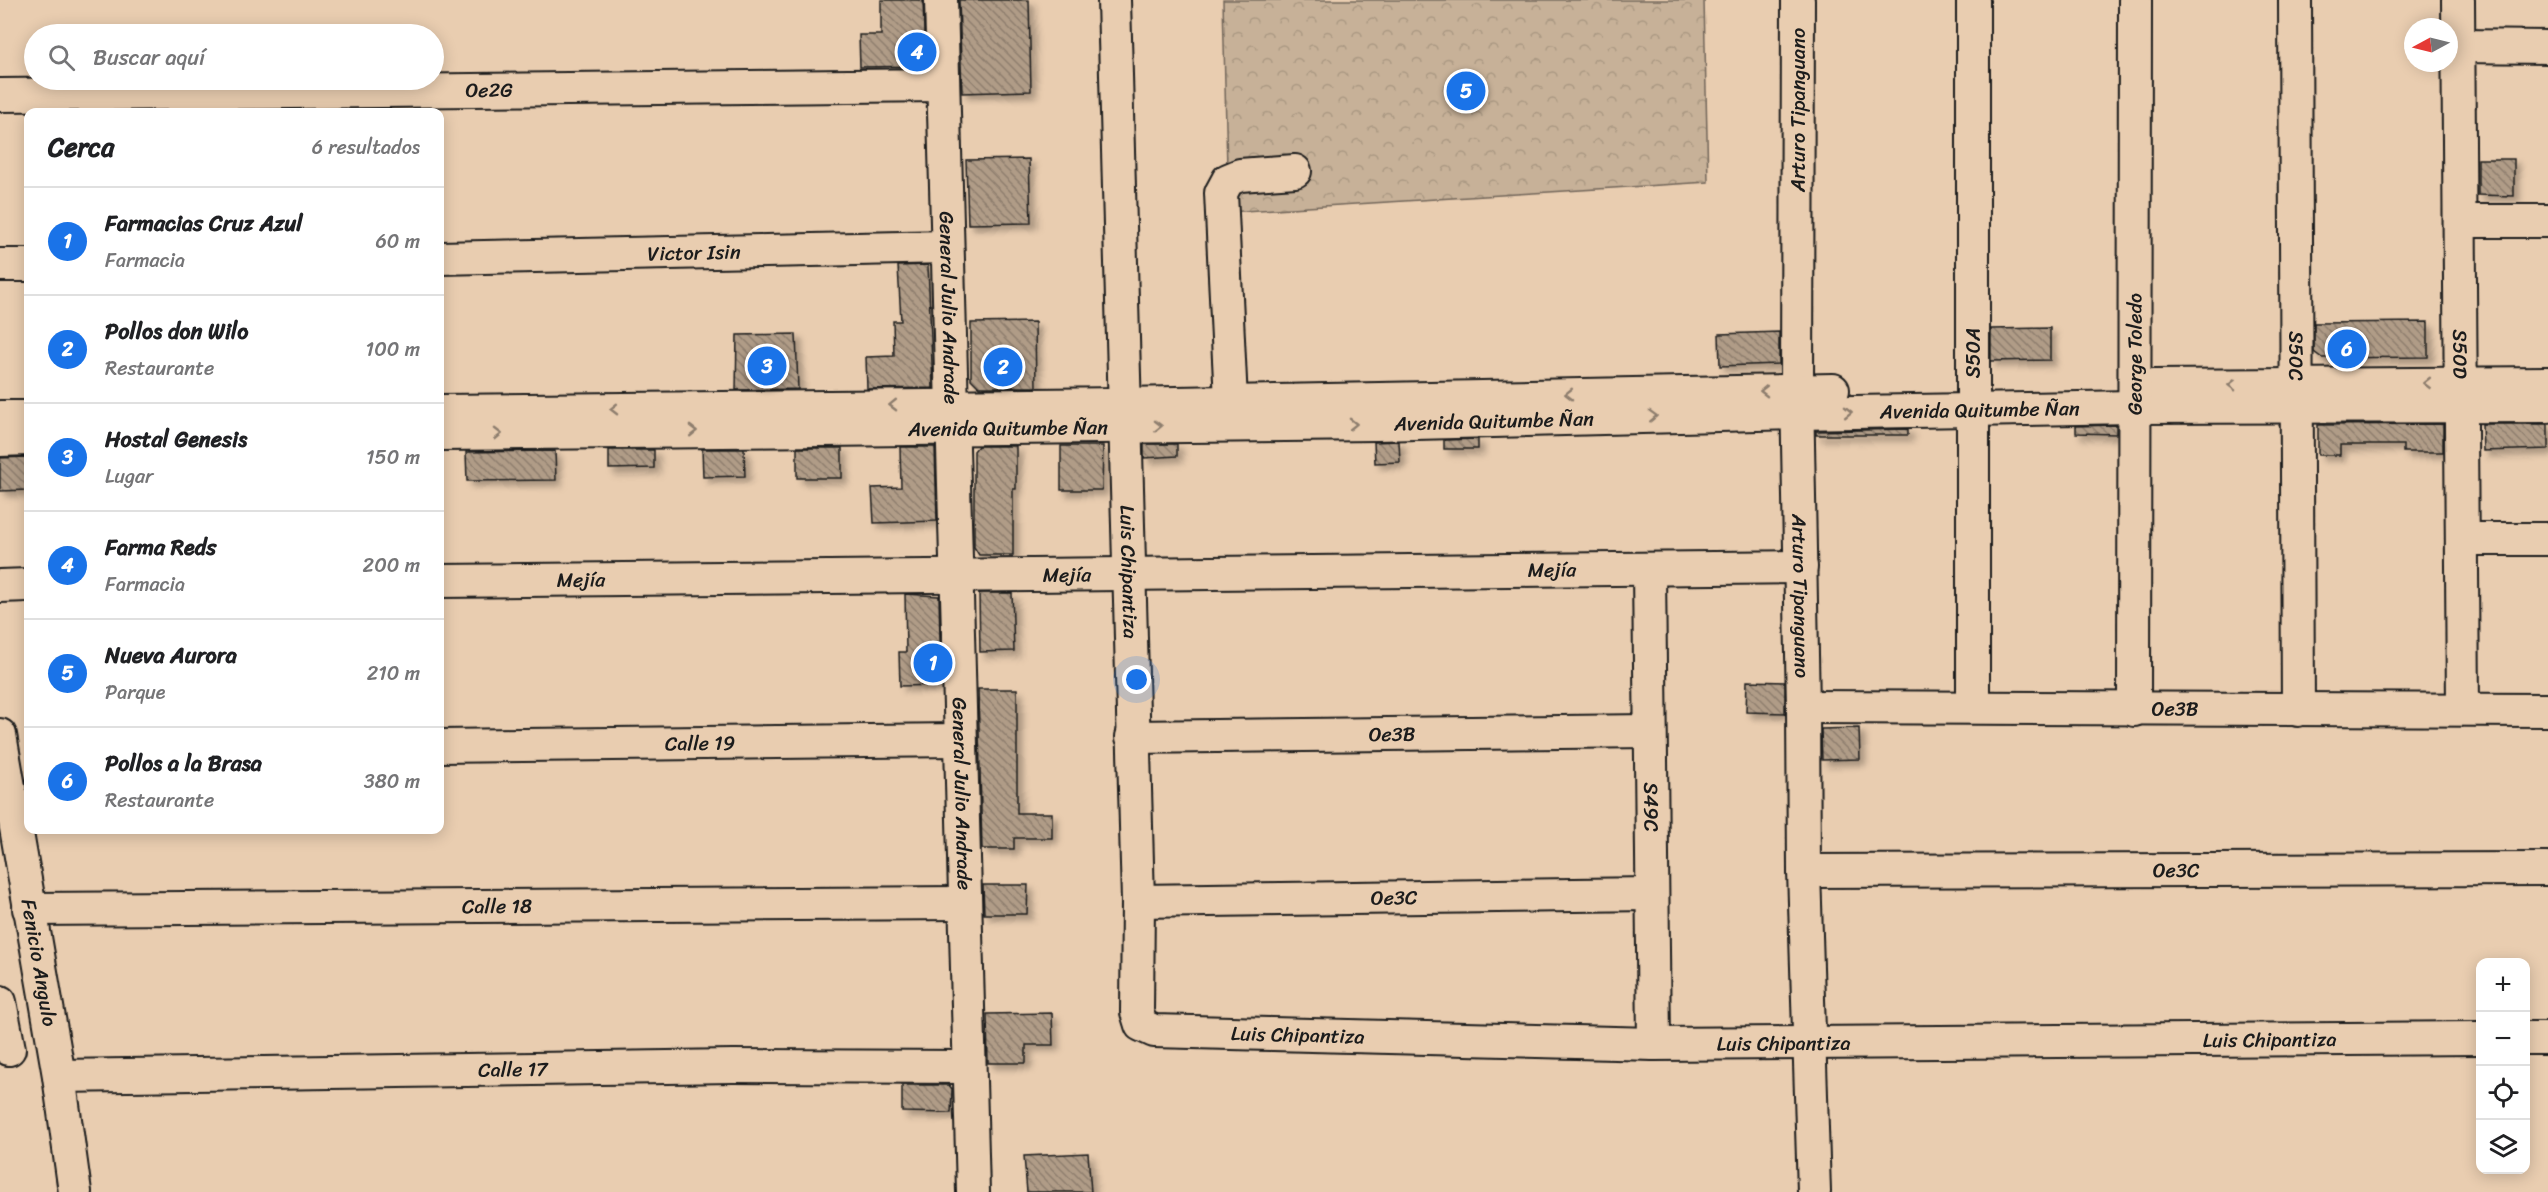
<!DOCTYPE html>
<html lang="es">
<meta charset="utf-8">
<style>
:root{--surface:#fff;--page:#f2f2f2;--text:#202124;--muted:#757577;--line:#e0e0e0;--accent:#1a73e8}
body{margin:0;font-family:Sriracha,sans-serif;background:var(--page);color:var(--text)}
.controls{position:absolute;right:18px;bottom:18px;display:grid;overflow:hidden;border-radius:12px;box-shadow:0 3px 15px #0003}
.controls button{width:54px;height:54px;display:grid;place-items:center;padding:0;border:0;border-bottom:2px solid var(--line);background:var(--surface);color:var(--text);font:30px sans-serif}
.compass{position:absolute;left:2404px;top:18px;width:54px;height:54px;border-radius:50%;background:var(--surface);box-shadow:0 3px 15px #0003;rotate:263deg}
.you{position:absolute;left:1137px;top:680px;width:21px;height:21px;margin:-15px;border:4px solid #fff;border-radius:50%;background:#1a73e8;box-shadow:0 0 0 9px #1a73e833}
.badge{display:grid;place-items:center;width:39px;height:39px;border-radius:50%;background:var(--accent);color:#fff;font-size:20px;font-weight:700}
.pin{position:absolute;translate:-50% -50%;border:3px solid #fff;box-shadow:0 2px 6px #0006}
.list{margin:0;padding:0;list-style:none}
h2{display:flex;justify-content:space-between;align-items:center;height:78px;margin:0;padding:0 24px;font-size:26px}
h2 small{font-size:20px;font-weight:400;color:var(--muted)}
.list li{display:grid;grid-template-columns:39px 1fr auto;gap:18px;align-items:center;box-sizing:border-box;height:108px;padding:0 24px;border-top:2px solid var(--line)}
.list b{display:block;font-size:22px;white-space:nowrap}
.list p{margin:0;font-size:20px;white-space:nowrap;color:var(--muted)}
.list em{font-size:20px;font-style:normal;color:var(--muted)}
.icon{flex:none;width:33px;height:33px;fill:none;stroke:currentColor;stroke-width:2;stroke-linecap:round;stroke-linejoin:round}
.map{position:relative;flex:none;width:2548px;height:1192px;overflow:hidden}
.search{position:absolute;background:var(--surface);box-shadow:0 3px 15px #0003;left:24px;top:24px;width:420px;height:66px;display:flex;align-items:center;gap:15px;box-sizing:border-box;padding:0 21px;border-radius:33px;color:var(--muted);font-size:22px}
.panel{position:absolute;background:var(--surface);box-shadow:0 3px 15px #0003;left:24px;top:108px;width:420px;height:726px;border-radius:12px}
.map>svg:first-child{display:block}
</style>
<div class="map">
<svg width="2548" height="1192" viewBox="0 0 2548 1192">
<defs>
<pattern id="park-crowns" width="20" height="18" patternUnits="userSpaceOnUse" patternTransform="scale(1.5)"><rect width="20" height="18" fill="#c7b198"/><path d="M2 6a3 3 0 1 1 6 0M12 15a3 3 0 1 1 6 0" fill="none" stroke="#aa9882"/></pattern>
<pattern id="building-back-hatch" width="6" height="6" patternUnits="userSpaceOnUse" patternTransform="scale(1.5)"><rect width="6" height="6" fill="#b09c87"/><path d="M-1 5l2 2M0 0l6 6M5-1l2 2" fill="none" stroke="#8e7e6e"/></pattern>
<filter id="shadow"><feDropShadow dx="5.5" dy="5.5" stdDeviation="3" flood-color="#0004"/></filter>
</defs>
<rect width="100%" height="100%" fill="#e9cdb0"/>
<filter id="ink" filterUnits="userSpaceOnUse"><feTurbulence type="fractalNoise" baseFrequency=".0167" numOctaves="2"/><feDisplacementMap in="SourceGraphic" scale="12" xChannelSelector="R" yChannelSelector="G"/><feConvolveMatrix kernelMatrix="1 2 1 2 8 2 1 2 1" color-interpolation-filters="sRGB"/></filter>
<g filter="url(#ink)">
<path fill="url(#park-crowns)" stroke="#72665a" stroke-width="1.5" d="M 1223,0 L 1704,0 L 1708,182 L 1228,212 Z"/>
<path fill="url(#building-back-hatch)" stroke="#1c1c1c" stroke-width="1.5" filter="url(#shadow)" d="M 881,0 L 923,0 L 925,66 L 860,67 L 859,35 L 881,35 Z
M 959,0 L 1029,0 L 1031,91 L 962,93 Z
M 1029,159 L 1031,223 L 968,224 L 966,160 Z
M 2478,159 L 2514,159 L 2514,196 L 2478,195 Z
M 928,265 L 933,388 L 867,389 L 866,357 L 894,356 L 893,321 L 901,321 L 898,266 Z
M 1035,322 L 1036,387 L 979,387 L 971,379 L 971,323 Z
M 2428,322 L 2428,357 L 2322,358 L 2314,352 L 2314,323 Z
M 2050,328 L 2050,360 L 1991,361 L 1991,329 Z
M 1779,332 L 1779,364 L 1720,366 L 1719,334 Z
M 796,334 L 798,389 L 736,390 L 737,335 Z
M 2443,424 L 2443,452 L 2403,452 L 2403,445 L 2340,445 L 2340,455 L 2318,455 L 2318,425 Z
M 2482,424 L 2548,424 L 2548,449 L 2483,451 Z
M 2116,425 L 2116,434 L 2076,433 L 2076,426 Z
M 1908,429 L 1908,435 L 1816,435 L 1816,431 Z
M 1478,439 L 1478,449 L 1444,449 L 1444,440 Z
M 1399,441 L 1400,462 L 1375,463 L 1374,442 Z
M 1144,444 L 1177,444 L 1177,456 L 1144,458 Z
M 978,446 L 1016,446 L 1016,489 L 1013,489 L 1013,555 L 979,555 L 974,547 L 974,451 Z
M 1061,446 L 1103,446 L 1102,490 L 1061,490 Z
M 900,447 L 935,447 L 937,521 L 874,523 L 872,488 L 901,487 Z
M 797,448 L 842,448 L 842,478 L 797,478 Z
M 702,449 L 744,449 L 745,476 L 703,477 Z
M 609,450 L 654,450 L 654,468 L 609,469 Z
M 555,451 L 556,480 L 467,481 L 466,452 Z
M 27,457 L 28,490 L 0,491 L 0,458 Z
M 979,593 L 1012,593 L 1014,651 L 980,652 Z
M 905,594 L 939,596 L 941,685 L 900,686 L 899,652 L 906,652 Z
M 1747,681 L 1785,682 L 1785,713 L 1746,712 Z
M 978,689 L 1017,689 L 1017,813 L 1052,813 L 1052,838 L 1014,838 L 1014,849 L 982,849 Z
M 1859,728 L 1860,759 L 1822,760 L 1821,729 Z
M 983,885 L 1028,885 L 1027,914 L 984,914 Z
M 1052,1013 L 1053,1045 L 1026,1045 L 1026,1063 L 988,1063 L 987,1014 Z
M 902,1085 L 949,1085 L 952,1089 L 951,1113 L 902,1112 Z
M 1088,1153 L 1091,1192 L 1027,1192 L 1024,1156 Z"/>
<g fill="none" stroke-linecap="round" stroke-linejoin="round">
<g stroke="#1c1c1c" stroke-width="36">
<g id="minor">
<path id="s1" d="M 941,0 L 973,1192"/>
<path id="s2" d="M 1114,0 L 1138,901 L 1137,1012 L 1141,1025 L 1154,1031 L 1654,1044 L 2480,1038"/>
<path id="s3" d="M 1798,0 L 1797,391 L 1803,707 L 1804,871 L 1814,1192"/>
<path id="s4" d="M 2295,0 L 2298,710"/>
<path id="s5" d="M 2458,0 L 2463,709"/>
<path d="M 2458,46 L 2548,47"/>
<path id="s6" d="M 0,95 L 943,85"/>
<path d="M 2461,221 L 2548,221"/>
<path id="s7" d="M 440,258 L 947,247"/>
<path d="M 0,265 L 28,265"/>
<path d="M 2153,386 L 2548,383"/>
<path d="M 440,411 L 1124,404 L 1833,390"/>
<path d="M 0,417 L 28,417"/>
<path d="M 1232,422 L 1221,193 L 1228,180 L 1240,175 L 1295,171"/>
<path id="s8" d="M 440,434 L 1377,424 L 1798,413 L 2133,407 L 2548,406"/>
<path d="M 0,440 L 28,439"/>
<path d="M 2462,539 L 2548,539"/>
<path id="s9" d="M 1649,570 L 1654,1044"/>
<path id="s10" d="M 440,581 L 1801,567"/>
<path d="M 0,586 L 28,585"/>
<path d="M 1973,706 L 1973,0"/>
<path id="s11" d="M 1803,707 L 2548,710"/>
<path id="s12" d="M 2134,710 L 2135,0"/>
<path id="s13" d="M 0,735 L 59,1076 L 75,1192"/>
<path id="s14" d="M 1132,737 L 1650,731"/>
<path id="s15" d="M 440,746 L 959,740"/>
<path id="s16" d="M 1804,871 L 2548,869"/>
<path id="s17" d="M 1138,901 L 1651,894"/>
<path id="s18" d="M 29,909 L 964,903"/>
<path d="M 0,1002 L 9,1049"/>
<path d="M 2526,1038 L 2548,1038"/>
<path id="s19" d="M 59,1076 L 733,1066 L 969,1067"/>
</g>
</g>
<use href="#minor" stroke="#e9cdb0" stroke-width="32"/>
</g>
<defs><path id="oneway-chevron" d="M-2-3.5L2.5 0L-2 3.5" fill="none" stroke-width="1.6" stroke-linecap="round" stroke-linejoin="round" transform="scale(1.5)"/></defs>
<g stroke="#8d7d6d">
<use href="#oneway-chevron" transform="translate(2427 383) rotate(179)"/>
<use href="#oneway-chevron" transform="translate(2232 385) rotate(179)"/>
<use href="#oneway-chevron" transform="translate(1764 391) rotate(179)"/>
<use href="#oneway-chevron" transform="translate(1569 394) rotate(179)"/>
<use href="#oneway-chevron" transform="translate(893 405) rotate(179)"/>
<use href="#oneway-chevron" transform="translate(614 409) rotate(179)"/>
<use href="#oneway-chevron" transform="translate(1848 412) rotate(-1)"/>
<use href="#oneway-chevron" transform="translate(1653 416) rotate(-2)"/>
<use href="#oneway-chevron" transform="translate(1353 424) rotate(-1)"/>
<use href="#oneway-chevron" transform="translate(1158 426) rotate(-1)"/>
<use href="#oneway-chevron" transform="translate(693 431) rotate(-1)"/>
<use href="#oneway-chevron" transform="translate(498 434) rotate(-1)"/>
</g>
</g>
<g text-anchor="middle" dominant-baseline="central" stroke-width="4.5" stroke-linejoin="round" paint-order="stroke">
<g font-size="20" fill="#1c1c1c" stroke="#e9cdb0">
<text stroke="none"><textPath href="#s6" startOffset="489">Oe2G</textPath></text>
<text transform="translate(1798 110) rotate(-90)">Arturo Tipanguano</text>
<text stroke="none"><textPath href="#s7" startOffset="254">Victor Isin</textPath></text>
<text stroke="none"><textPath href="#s1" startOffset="308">General Julio Andrade</textPath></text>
<text transform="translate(1973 353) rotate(-90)">S50A</text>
<text stroke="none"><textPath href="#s12" startOffset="356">George Toledo</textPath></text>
<text stroke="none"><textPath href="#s4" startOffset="356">S50C</textPath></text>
<text stroke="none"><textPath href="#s5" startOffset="354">S50D</textPath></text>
<text stroke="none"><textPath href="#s8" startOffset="1540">Avenida Quitumbe Ñan</textPath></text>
<text stroke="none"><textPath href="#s8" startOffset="1054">Avenida Quitumbe Ñan</textPath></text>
<text stroke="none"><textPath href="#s8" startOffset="568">Avenida Quitumbe Ñan</textPath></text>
<text stroke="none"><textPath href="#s2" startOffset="572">Luis Chipantiza</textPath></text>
<text stroke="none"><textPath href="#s10" startOffset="1112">Mejía</textPath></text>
<text stroke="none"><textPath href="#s10" startOffset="627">Mejía</textPath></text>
<text stroke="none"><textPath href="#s10" startOffset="141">Mejía</textPath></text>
<text stroke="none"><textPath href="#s3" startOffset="596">Arturo Tipanguano</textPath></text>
<text stroke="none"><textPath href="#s11" startOffset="372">Oe3B</textPath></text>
<text stroke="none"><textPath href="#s14" startOffset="260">Oe3B</textPath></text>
<text stroke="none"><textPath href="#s15" startOffset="260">Calle 19</textPath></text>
<text stroke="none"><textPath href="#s1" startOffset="794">General Julio Andrade</textPath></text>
<text stroke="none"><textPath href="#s9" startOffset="237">S49C</textPath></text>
<text stroke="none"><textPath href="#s16" startOffset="372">Oe3C</textPath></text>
<text stroke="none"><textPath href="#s17" startOffset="256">Oe3C</textPath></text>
<text stroke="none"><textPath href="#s18" startOffset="468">Calle 18</textPath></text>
<text stroke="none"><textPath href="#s13" startOffset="231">Fenicio Angulo</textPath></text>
<text stroke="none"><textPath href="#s2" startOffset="1184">Luis Chipantiza</textPath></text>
<text stroke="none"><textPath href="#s2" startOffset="2156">Luis Chipantiza</textPath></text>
<text stroke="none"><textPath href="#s2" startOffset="1670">Luis Chipantiza</textPath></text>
<text stroke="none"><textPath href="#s19" startOffset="454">Calle 17</textPath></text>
</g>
</g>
</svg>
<div class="controls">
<button>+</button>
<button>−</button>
<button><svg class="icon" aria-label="locate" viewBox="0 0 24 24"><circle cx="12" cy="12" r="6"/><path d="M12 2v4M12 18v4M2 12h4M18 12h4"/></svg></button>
<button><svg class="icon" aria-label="layers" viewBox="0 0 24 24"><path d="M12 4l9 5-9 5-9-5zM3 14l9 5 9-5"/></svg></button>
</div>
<svg class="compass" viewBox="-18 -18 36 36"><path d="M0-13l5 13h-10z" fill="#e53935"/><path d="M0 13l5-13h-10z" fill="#757577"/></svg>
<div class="you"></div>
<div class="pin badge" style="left:933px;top:663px">1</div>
<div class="pin badge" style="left:1003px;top:367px">2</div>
<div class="pin badge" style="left:767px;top:366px">3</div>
<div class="pin badge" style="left:917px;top:52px">4</div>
<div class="pin badge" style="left:1466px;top:91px">5</div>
<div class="pin badge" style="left:2347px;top:349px">6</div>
<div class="search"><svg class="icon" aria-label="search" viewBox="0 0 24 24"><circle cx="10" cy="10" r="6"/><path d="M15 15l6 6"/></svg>Buscar aquí</div>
<section class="panel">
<h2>Cerca<small>6 resultados</small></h2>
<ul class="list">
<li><span class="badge">1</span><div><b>Farmacias Cruz Azul</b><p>Farmacia</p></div><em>60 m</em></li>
<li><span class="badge">2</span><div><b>Pollos don Wilo</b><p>Restaurante</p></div><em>100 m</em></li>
<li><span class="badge">3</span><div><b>Hostal Genesis</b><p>Lugar</p></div><em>150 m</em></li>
<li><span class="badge">4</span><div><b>Farma Reds</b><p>Farmacia</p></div><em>200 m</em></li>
<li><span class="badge">5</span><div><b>Nueva Aurora</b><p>Parque</p></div><em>210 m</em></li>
<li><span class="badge">6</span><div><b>Pollos a la Brasa</b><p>Restaurante</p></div><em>380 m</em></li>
</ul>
</section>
</div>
